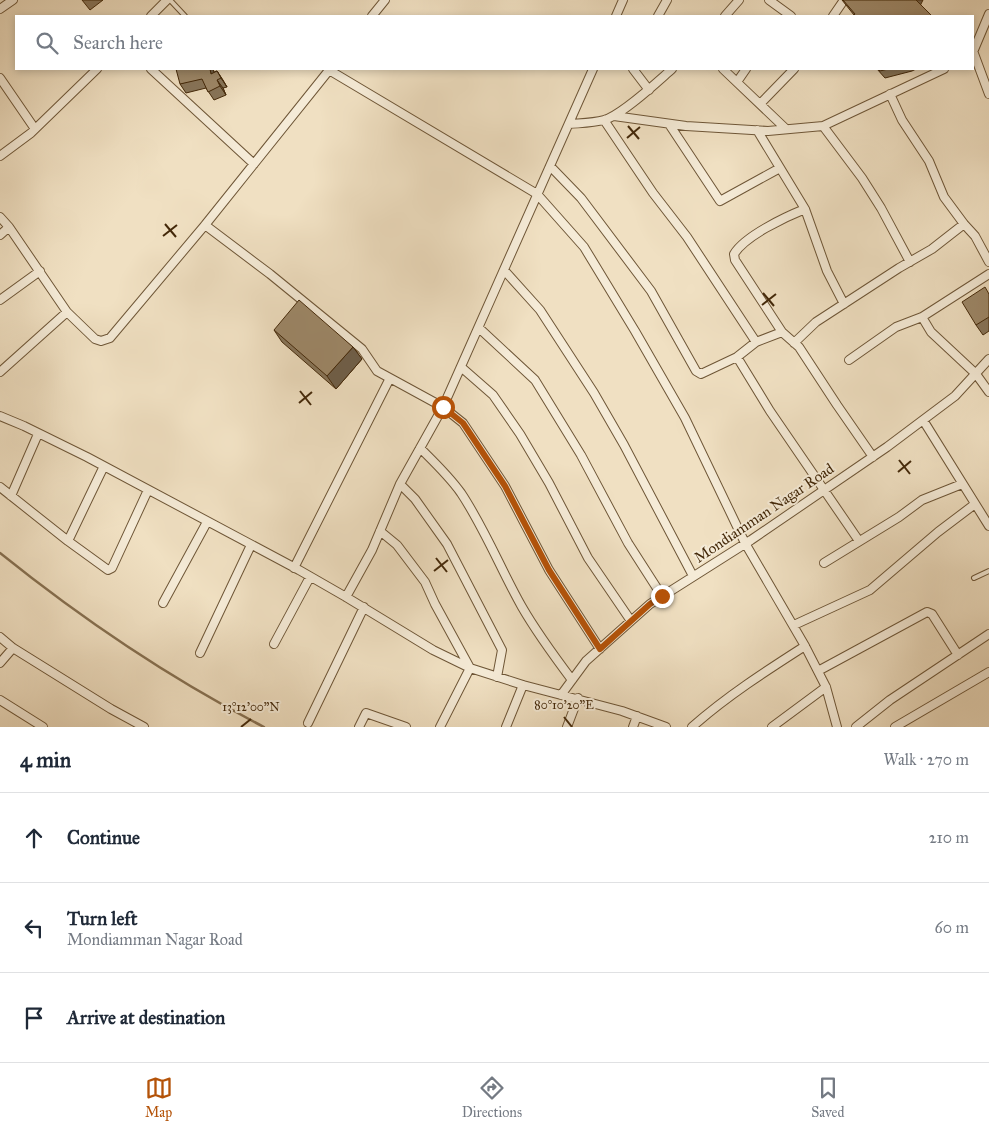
<!DOCTYPE html>
<meta charset="utf-8">
<style>
:root{--surface:#fff;--page:#f6f6f7;--text:#1f2937;--muted:#747a83;--line:#e0e1e3;--accent:#b45309}
body{margin:0;font-family:"IM FELL Great Primer",serif;background:var(--page);color:var(--text)}
.stop{position:absolute;width:15px;height:15px;margin:-11px;border:4px solid #b45309;border-radius:50%;background:#fff}
.stop.end{background:#b45309;border-color:#fff;box-shadow:0 1px 5px #0008}
.list{margin:0;padding:0;list-style:none}
h2{display:flex;justify-content:space-between;align-items:center;height:65px;margin:0;padding:0 20px;font-size:21px}
h2 small{font-size:16px;font-weight:400;color:var(--muted)}
.list li{display:grid;grid-template-columns:32px 1fr auto;gap:15px;align-items:center;box-sizing:border-box;height:90px;padding:0 20px;border-top:1px solid var(--line)}
.list b{display:block;font-size:19px;white-space:nowrap}
.list p{margin:0;font-size:16px;white-space:nowrap;color:var(--muted)}
.list em{font-size:16px;font-style:normal;color:var(--muted)}
.icon{flex:none;width:28px;height:28px;fill:none;stroke:currentColor;stroke-width:2;stroke-linecap:round;stroke-linejoin:round}
.map{position:relative;flex:none;width:989px;height:727px;overflow:hidden}
.search{position:absolute;background:var(--surface);box-shadow:0 2px 8px #0003;left:15px;right:15px;top:15px;height:55px;display:flex;align-items:center;gap:12px;box-sizing:border-box;padding:0 18px;border-radius:0px;color:var(--muted);font-size:19px}
.sheet{height:335px;background:var(--surface)}
nav{display:flex;justify-content:space-around;align-items:center;box-sizing:border-box;height:70px;border-top:1px solid var(--line);background:var(--surface);font-size:14px;color:var(--muted)}
nav a{display:grid;justify-items:center;gap:2px}
nav .on{color:var(--accent)}
.map>svg:first-child{display:block}
</style>
<div class="map">
<svg width="989" height="727" viewBox="0 0 989 727">
<rect width="100%" height="100%" fill="#f0e0c2"/>
<filter id="stains"><feTurbulence type="fractalNoise" baseFrequency=".004" numOctaves="4"/><feColorMatrix values="0 0 0 0 .2 0 0 0 0 .09 0 0 0 0 .02 0 0 0 .5 -.17"/></filter>
<radialGradient id="worn" r=".72"><stop offset=".6" stop-color="#630" stop-opacity="0"/><stop offset="1" stop-color="#630" stop-opacity=".3"/></radialGradient>
<g fill="none" stroke-linecap="round" stroke-linejoin="round">
<path stroke="#877152" stroke-width="2.5" d="M 0,553 C 82,619 171,679 264,727"/>
<g stroke="#6e5637" stroke-width="6">
<path id="service" d="M 170,0 L 185,16
M 974,578 L 989,571"/>
</g>
<g stroke="#6e5637" stroke-width="10">
<path id="minor" d="M 769,0 L 791,16
M 0,9 L 13,0
M 151,16 L 167,0
M 372,16 L 385,0
M 616,16 L 623,0
M 658,16 L 667,0
M 725,16 L 739,0
M 833,16 L 844,0
M 973,51 L 989,94
M 973,52 L 989,14
M 151,69 L 254,164
M 633,69 L 649,90
M 723,69 L 786,129
M 329,70 L 537,194 L 584,247 L 635,331 L 685,418 L 745,543 L 805,646 L 826,687 L 837,727
M 0,78 L 35,129
M 737,82 L 746,69
M 890,94 L 902,120 L 929,161 L 944,197 L 964,224 L 975,236 L 989,262
M 760,104 L 794,69
M 614,116 L 686,126 L 768,131 L 823,126 L 944,69
M 604,120 L 653,193 L 687,237 L 756,342
M 569,124 C 581,123 593,123 604,120 C 622,115 657,82 672,69
M 669,124 L 720,201 L 780,168
M 823,126 L 862,178 L 881,208 L 910,262
M 757,130 L 805,209 L 827,271 L 844,304
M 0,156 L 31,133 L 97,69
M 550,166 L 581,198 L 651,291 L 696,371 L 701,374 L 737,357 L 756,342 L 782,332 L 799,347 L 837,405 L 873,457
M 0,217 L 9,227 L 67,312 L 95,339 L 101,341 L 110,338 L 205,225 L 330,69
M 205,225 L 270,274 L 362,349 L 377,371 L 443,407 L 463,423 L 505,486 L 549,570 L 600,649
M 0,235 L 9,227
M 504,270 L 540,310 L 594,393 L 624,445 L 693,576
M 0,300 L 40,271
M 922,317 L 931,332 L 976,374 L 989,392
M 479,328 L 535,380 L 581,455 L 628,543 L 662,596
M 782,332 L 735,260 L 734,254 C 745,236 785,217 805,209
M 794,343 L 816,322 L 899,268 L 932,249 L 964,224
M 737,357 L 770,411 L 859,541
M 849,360 L 896,327 L 922,317 L 989,274
M 461,367 L 493,395 L 520,434 L 549,483 L 588,558 L 631,621
M 0,372 L 67,312
M 0,416 L 24,426 L 87,457 L 299,570 L 346,597 L 433,650 L 470,668 L 523,685 L 622,711 L 666,727
M 923,420 L 989,526
M 420,448 C 434,462 449,476 461,493 C 485,529 501,570 522,607 C 537,633 554,656 572,680
M 400,484 L 415,499 L 447,544 L 502,650 L 497,677
M 0,487 L 68,541 L 108,570 L 112,568 L 148,490
M 11,496 L 38,434
M 380,531 L 397,545 L 425,582 L 435,604 L 470,668 L 440,727
M 68,541 L 104,466
M 824,563 L 899,517 L 922,500 L 962,484
M 294,568 L 390,378
M 346,597 L 372,550 L 400,484 L 443,407 L 593,69
M 163,603 L 207,522
M 794,625 L 870,590 L 938,532 L 975,504
M 0,637 L 13,648 L 111,709 L 144,727
M 274,644 L 310,577
M 200,653 L 251,545
M 0,663 L 13,648
M 818,671 L 927,612 L 932,614 L 958,655
M 561,695 L 586,661 L 650,604 L 751,540 L 887,447 L 955,396 L 989,359
M 0,700 L 43,727
M 308,723 L 364,607
M 359,727 L 366,713 L 406,727
M 506,727 L 523,685
M 567,727 L 578,698
M 633,727 L 637,716
M 692,727 C 727,696 766,671 805,646
M 772,727 L 826,687
M 856,727 L 890,700 L 989,634
M 895,727 L 989,672"/>
</g>
<use href="#service" stroke="#f5ebd7" stroke-width="4"/>
<use href="#minor" stroke="#f5ebd7" stroke-width="8"/>
</g>
<path fill="#87755a" stroke="#432809" d="M 82,0 L 103,0 L 90,10 Z
M 842,0 L 923,0 L 854,15 Z
M 877,69 L 916,69 L 912,71 L 885,78 Z
M 217,71 L 227,87 L 223,88 L 226,95 L 214,100 L 206,88 L 186,93 L 180,84 Z
M 989,293 L 989,331 L 983,335 L 976,325 Z
M 274,330 L 353,347 L 362,359 L 336,389 L 282,342 Z"/>
<path fill="#6e5f4a" stroke="#432809" d="M 916,0 L 923,0 L 920,6 Z
M 210,69 L 213,69 L 217,83 L 211,74 Z
M 217,71 L 223,80 L 227,87 L 221,78 Z
M 217,80 L 223,88 L 226,95 L 220,86 Z
M 353,347 L 362,359 L 336,389 L 327,376 Z"/>
<path fill="#9d8869" stroke="#432809" d="M 843,0 L 916,0 L 932,16 L 853,16 L 855,14 Z
M 176,69 L 210,69 L 211,74 L 217,71 L 221,78 L 217,80 L 220,86 L 208,92 L 202,79 L 180,84 Z
M 878,69 L 888,69 L 880,71 Z
M 985,287 L 989,294 L 989,317 L 976,325 L 962,302 Z
M 299,300 L 353,347 L 327,376 L 274,330 Z"/>
<g fill="none" stroke-linecap="round" stroke-linejoin="round">
<path stroke="#b45309" stroke-width="6" d="M 443,407 L 463,423 L 505,486 L 549,570 L 600,649 L 650,604 L 662,596"/>
</g>
<path fill="none" stroke="#432809" stroke-width="2" d="M 628,126 L 639,139M 627,138 L 640,127M 165,224 L 176,237M 163,236 L 177,225M 763,293 L 774,306M 762,305 L 776,294M 300,391 L 311,405M 299,403 L 312,392M 899,460 L 910,474M 898,472 L 911,461M 436,558 L 447,572M 434,571 L 448,560M 564,717 L 572,727M 241,727 L 251,719"/>
<g text-anchor="middle" dominant-baseline="central" stroke-width="4" stroke-linejoin="round" paint-order="stroke">
<g font-size="15" fill="#432809" stroke="#f5ebd7">
<text transform="translate(764 513) rotate(-34)">Mondiamman Nagar Road</text>
</g>
</g>
<g font-size="12" text-anchor="middle" fill="#432809" stroke="#f5ebd7" stroke-width="4" stroke-linejoin="round" paint-order="stroke">
<text x="564" y="709">80°10'20"E</text>
<text x="251" y="711">13°12'00"N</text>
</g>
<rect width="100%" height="100%" filter="url(#stains)"/>
<rect width="100%" height="100%" fill="url(#worn)"/>
</svg>
<div class="stop" style="left:443px;top:407px"></div>
<div class="stop end" style="left:662px;top:596px"></div>
<div class="search"><svg class="icon" aria-label="search" viewBox="0 0 24 24"><circle cx="10" cy="10" r="6"/><path d="M15 15l6 6"/></svg>Search here</div>
</div>
<section class="sheet">
<h2>4 min<small>Walk · 270 m</small></h2>
<ul class="list">
<li><svg class="icon" aria-label="ahead" viewBox="0 0 24 24"><path d="M12 20V5M6 11l6-6 6 6"/></svg><div><b>Continue</b></div><em>210 m</em></li>
<li><svg class="icon" aria-label="left" viewBox="0 0 24 24"><path d="M17 20v-9H6M10 6l-5 5 5 5"/></svg><div><b>Turn left</b><p>Mondiamman Nagar Road</p></div><em>60 m</em></li>
<li><svg class="icon" aria-label="arrive" viewBox="0 0 24 24"><path d="M6 21V4h12l-3 4 3 4H6"/></svg><div><b>Arrive at destination</b></div></li>
</ul>
</section>
<nav>
<a class="on"><svg class="icon" aria-label="map" viewBox="0 0 24 24"><path d="M3 6l6-2 6 2 6-2v14l-6 2-6-2-6 2zM9 4v14M15 6v14"/></svg>Map</a>
<a><svg class="icon" aria-label="directions" viewBox="0 0 24 24"><path d="M12 3l9 9-9 9-9-9zM9 14v-3h6M13 9l2 2-2 2"/></svg>Directions</a>
<a><svg class="icon" aria-label="saved" viewBox="0 0 24 24"><path d="M7 4h10v16l-5-4-5 4z"/></svg>Saved</a>
</nav>
